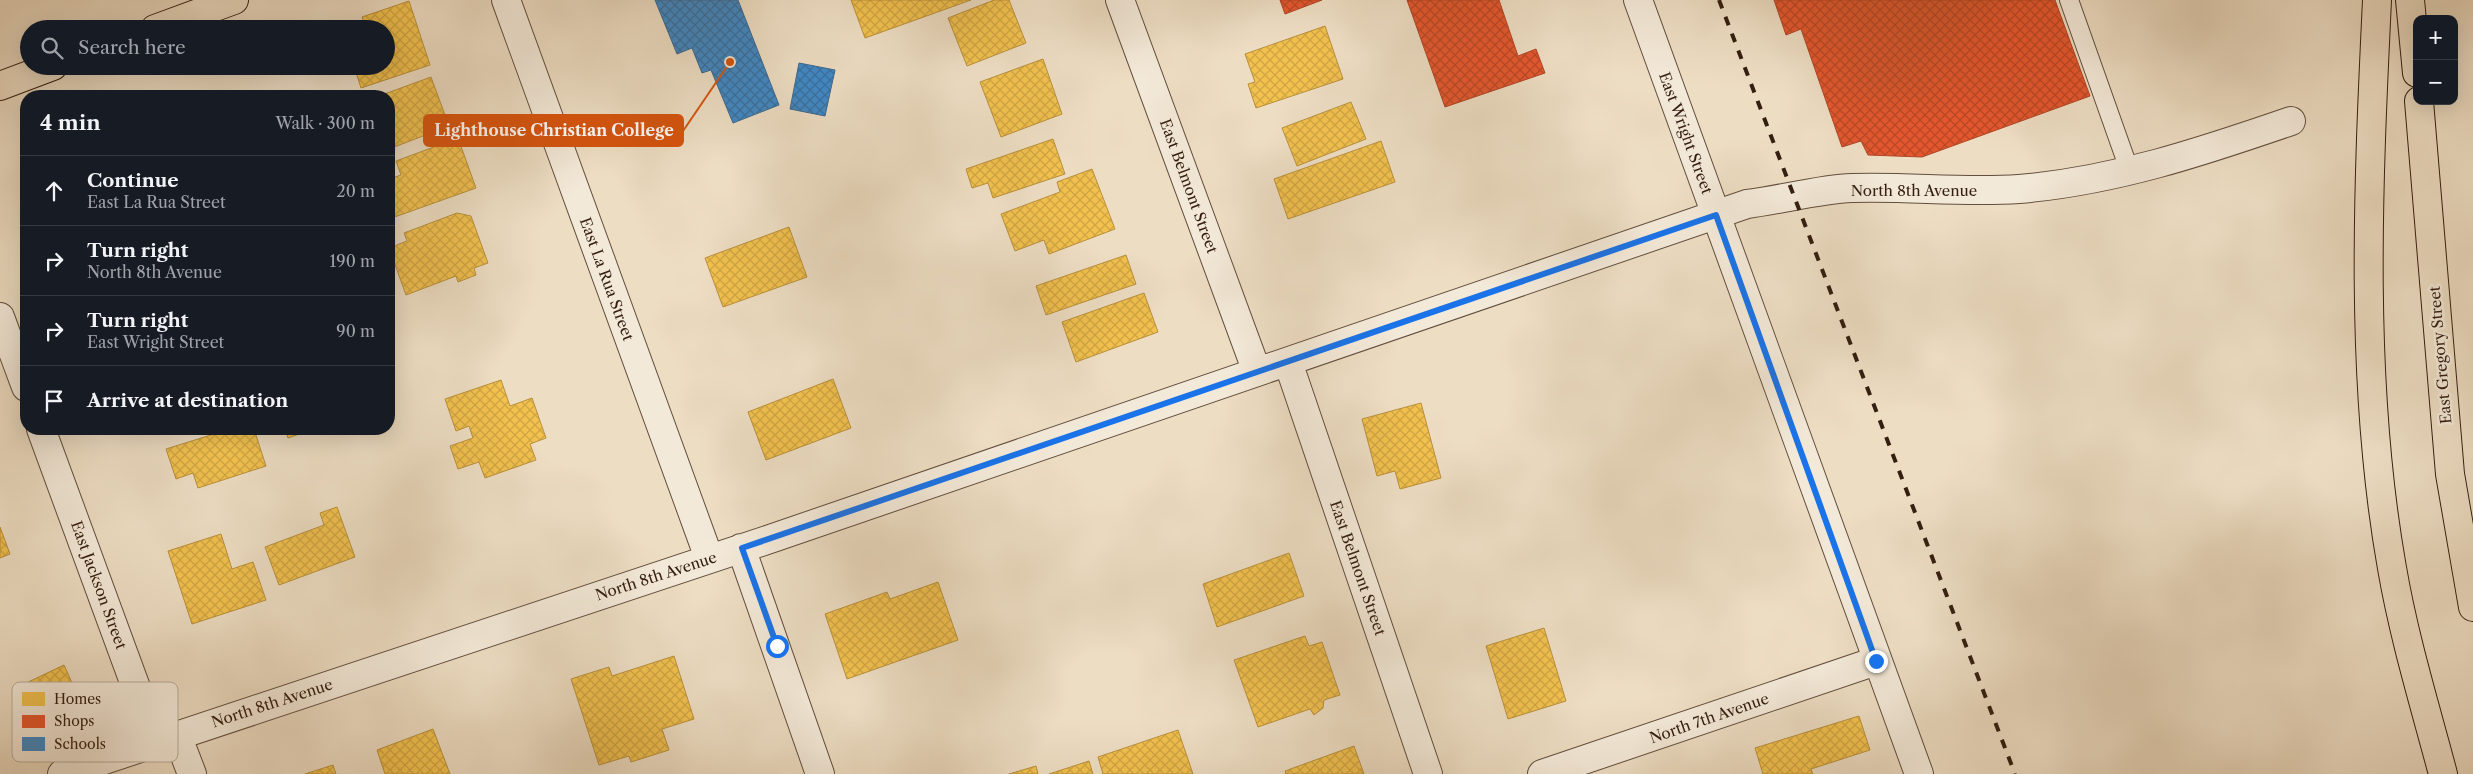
<!DOCTYPE html>
<meta charset="utf-8">
<style>
:root{--surface:#171b24;--page:#242831;--text:#f1f3f6;--muted:#9ea1a6;--line:#363941}
body{margin:0;font-family:"Libre Caslon Text",serif;background:var(--page);color:var(--text)}
.controls{position:absolute;right:15px;top:15px;display:grid;overflow:hidden;border-radius:10px;box-shadow:0 5px 20px #0002}
.controls button{width:45px;height:45px;display:grid;place-items:center;padding:0;border:0;border-bottom:1px solid var(--line);background:var(--surface);color:var(--text);font:25px sans-serif}
.stop{position:absolute;width:15px;height:15px;margin:-11px;border:4px solid #1a73e8;border-radius:50%;background:#fff}
.stop.end{background:#1a73e8;border-color:#fff;box-shadow:0 1px 5px #0008}
.list{margin:0;padding:0;list-style:none}
h2{display:flex;justify-content:space-between;align-items:center;height:65px;margin:0;padding:0 20px;font-size:21px}
h2 small{font-size:16px;font-weight:400;color:var(--muted)}
.list li{display:grid;grid-template-columns:32px 1fr auto;gap:15px;align-items:center;box-sizing:border-box;height:70px;padding:0 20px;border-top:1px solid var(--line)}
.list b{display:block;font-size:19px;white-space:nowrap}
.list p{margin:0;font-size:16px;white-space:nowrap;color:var(--muted)}
.list em{font-size:16px;font-style:normal;color:var(--muted)}
.icon{flex:none;width:28px;height:28px;fill:none;stroke:currentColor;stroke-width:2;stroke-linecap:round;stroke-linejoin:round}
.map{position:relative;flex:none;width:2473px;height:774px;overflow:hidden}
.search{position:absolute;background:var(--surface);box-shadow:0 5px 20px #0002;left:20px;top:20px;width:375px;height:55px;display:flex;align-items:center;gap:12px;box-sizing:border-box;padding:0 18px;border-radius:28px;color:var(--muted);font-size:19px}
.panel{position:absolute;background:var(--surface);box-shadow:0 5px 20px #0002;left:20px;top:90px;width:375px;height:345px;border-radius:20px}
.map>svg:first-child{display:block}
</style>
<div class="map">
<svg width="2473" height="774" viewBox="0 0 2473 774">
<defs>
<pattern id="homes-cross-hatch" width="8" height="8" patternUnits="userSpaceOnUse" patternTransform="scale(1.25)"><rect width="8" height="8" fill="#f2c14e"/><path d="M0 0l8 8M0 8l8-8" fill="none" stroke="#d0a543"/></pattern>
<pattern id="shops-cross-hatch" width="8" height="8" patternUnits="userSpaceOnUse" patternTransform="scale(1.25)"><rect width="8" height="8" fill="#e4572e"/><path d="M0 0l8 8M0 8l8-8" fill="none" stroke="#ba4726"/></pattern>
<pattern id="schools-cross-hatch" width="8" height="8" patternUnits="userSpaceOnUse" patternTransform="scale(1.25)"><rect width="8" height="8" fill="#3f88c5"/><path d="M0 0l8 8M0 8l8-8" fill="none" stroke="#366f9f"/></pattern>
</defs>
<rect width="100%" height="100%" fill="#edddc3"/>
<filter id="stains"><feTurbulence type="fractalNoise" baseFrequency=".004" numOctaves="4"/><feColorMatrix values="0 0 0 0 .2 0 0 0 0 .09 0 0 0 0 .02 0 0 0 .5 -.17"/></filter>
<radialGradient id="worn" r=".72"><stop offset=".6" stop-color="#630" stop-opacity="0"/><stop offset="1" stop-color="#630" stop-opacity=".3"/></radialGradient>
<path fill="url(#homes-cross-hatch)" stroke="#b9903b" d="M 851,0 L 971,0 L 865,38 Z
M 994,0 L 1009,0 L 1026,43 L 967,66 L 948,18 Z
M 409,1 L 430,65 L 361,88 L 354,66 L 386,66 L 386,29 L 366,29 L 362,17 Z
M 1325,26 L 1343,79 L 1256,108 L 1248,84 L 1255,82 L 1245,54 Z
M 1043,59 L 1062,114 L 1001,137 L 980,82 Z
M 431,77 L 449,126 L 389,149 L 389,96 L 379,96 Z
M 1351,102 L 1366,139 L 1297,166 L 1282,128 Z
M 458,138 L 476,188 L 389,219 L 389,179 L 401,175 L 396,161 Z
M 1053,139 L 1065,174 L 993,198 L 988,183 L 972,188 L 966,169 Z
M 1381,141 L 1395,182 L 1288,219 L 1274,179 Z
M 1092,169 L 1115,229 L 1049,254 L 1044,240 L 1015,251 L 1001,214 L 1060,192 L 1057,182 Z
M 457,213 L 471,216 L 488,263 L 474,268 L 476,275 L 458,282 L 456,276 L 406,295 L 389,248 L 407,241 L 404,233 Z
M 789,227 L 807,277 L 723,307 L 705,258 Z
M 1126,255 L 1136,284 L 1046,315 L 1036,286 Z
M 1144,293 L 1158,332 L 1076,362 L 1062,322 Z
M 833,379 L 851,428 L 766,460 L 748,412 Z
M 501,380 L 510,406 L 532,398 L 546,438 L 530,444 L 536,460 L 485,478 L 479,462 L 458,469 L 450,446 L 473,438 L 469,426 L 456,431 L 445,399 Z
M 1421,403 L 1441,478 L 1400,489 L 1395,471 L 1377,476 L 1362,419 Z
M 230,429 L 254,429 L 266,466 L 198,488 L 193,473 L 176,479 L 166,449 Z
M 285,429 L 307,429 L 308,431 L 288,438 Z
M 337,507 L 355,557 L 279,585 L 265,547 L 324,525 L 320,513 Z
M 0,527 L 10,554 L 0,558 Z
M 221,534 L 232,569 L 253,562 L 266,600 L 192,624 L 168,551 Z
M 1289,553 L 1304,596 L 1217,627 L 1203,584 Z
M 938,582 L 958,640 L 847,679 L 825,614 L 887,592 L 890,599 Z
M 1544,628 L 1566,701 L 1508,719 L 1486,646 Z
M 1305,636 L 1309,646 L 1322,642 L 1340,695 L 1324,700 L 1323,708 L 1314,715 L 1310,709 L 1258,727 L 1234,660 Z
M 674,656 L 694,719 L 662,729 L 669,750 L 631,762 L 629,756 L 599,765 L 571,679 L 609,667 L 612,676 Z
M 64,665 L 77,694 L 60,702 L 69,719 L 44,731 L 22,685 Z
M 1859,716 L 1870,750 L 1811,769 L 1813,774 L 1763,774 L 1755,748 Z
M 433,729 L 450,774 L 385,774 L 377,750 Z
M 1178,730 L 1193,774 L 1103,774 L 1098,757 Z
M 1354,746 L 1364,774 L 1286,774 L 1285,771 Z
M 1089,761 L 1093,774 L 1049,774 Z
M 333,765 L 336,774 L 305,774 Z
M 1036,766 L 1038,774 L 1009,774 Z"/>
<path fill="url(#shops-cross-hatch)" stroke="#af4625" d="M 1280,0 L 1322,0 L 1285,14 Z
M 1407,0 L 1499,0 L 1518,56 L 1536,49 L 1545,73 L 1445,107 Z
M 1774,0 L 2055,0 L 2090,96 L 1922,157 L 1868,155 L 1861,141 L 1842,147 L 1801,29 L 1786,35 Z"/>
<path fill="url(#schools-cross-hatch)" stroke="#3c688f" d="M 655,0 L 738,0 L 779,105 L 733,123 L 711,70 L 702,73 L 692,48 L 677,54 Z
M 799,63 L 835,70 L 825,116 L 790,109 Z"/>
<g fill="none" stroke-linecap="round" stroke-linejoin="round">
<g stroke="#624e3d" stroke-width="20">
<path id="service" d="M 2069,0 L 2130,172"/>
</g>
<g stroke="#624e3d" stroke-width="30">
<path id="minor" d="M 506,0 L 709,558
M 1120,0 L 1257,372
M 0,317 L 26,387
M 1288,362 L 1428,774
M 41,429 L 156,742
M 741,548 L 820,774
M 177,735 L 192,774
M 62,774 L 770,539 L 1747,204 C 1780,200 1820,189 1852,188 C 1908,186 1963,193 2019,189 C 2114,181 2201,152 2291,121
M 1542,774 L 1876,661"/>
</g>
<g stroke="#624e3d" stroke-width="30">
<path id="tertiary" d="M 1638,0 L 1919,774"/>
</g>
<g stroke="#341e10" stroke-width="30">
<path id="primary" d="M 2410,0 L 2417,73
M 155,29 L 234,0
M 0,86 L 53,66
M 2419,101 L 2450,474 L 2473,607"/>
</g>
<g stroke="#341e10" stroke-width="30">
<path id="motorway" d="M 2377,0 C 2368,188 2359,382 2392,568 C 2404,638 2425,706 2443,774"/>
</g>
<use href="#service" stroke="#f3e9d8" stroke-width="18"/>
<use href="#minor" stroke="#f3e9d8" stroke-width="28"/>
<use href="#tertiary" stroke="#f3e9d8" stroke-width="28"/>
<use href="#primary" stroke="#edddc3" stroke-width="28"/>
<use href="#motorway" stroke="#edddc3" stroke-width="28"/>
<path stroke="#341e10" stroke-width="4" stroke-dasharray="9 9" stroke-linecap="butt" d="M 1719,0 L 2015,774"/>
</g>
<g fill="none" stroke-linecap="round" stroke-linejoin="round">
<path stroke="#1a73e8" stroke-width="6" d="M 777,646 L 742,548 L 1716,215 L 1876,661"/>
</g>
<g text-anchor="middle" dominant-baseline="central" stroke-width="5" stroke-linejoin="round" paint-order="stroke">
<g font-size="15" fill="#341e10" stroke="#f3e9d8">
<text transform="translate(1686 133) rotate(70)">East Wright Street</text>
<text transform="translate(1189 186) rotate(70)">East Belmont Street</text>
<text x="1914" y="190">North 8th Avenue</text>
<text transform="translate(607 279) rotate(70)">East La Rua Street</text>
<text transform="translate(2440 355) rotate(-95)">East Gregory Street</text>
<text transform="translate(1358 568) rotate(71)">East Belmont Street</text>
<text transform="translate(656 576) rotate(-18)">North 8th Avenue</text>
<text transform="translate(99 585) rotate(70)">East Jackson Street</text>
<text transform="translate(272 703) rotate(-18)">North 8th Avenue</text>
<text transform="translate(1709 718) rotate(-19)">North 7th Avenue</text>
</g>
</g>
<rect x="12" y="682" width="166" height="80" rx="8" fill="#f3e9d8" stroke="#baac9c" stroke-width="1"/>
<rect x="22" y="692" width="23" height="14" fill="#f2c14e"/>
<rect x="22" y="715" width="23" height="13" fill="#e4572e"/>
<rect x="22" y="737" width="23" height="14" fill="#3f88c5"/>
<g font-size="14" fill="#341e10">
<text x="54" y="704">Homes</text>
<text x="54" y="726">Shops</text>
<text x="54" y="749">Schools</text>
</g>
<path fill="none" stroke="#d6530c" stroke-width="2" d="M730 62L683 131"/>
<circle fill="#d6530c" stroke="#f3e9d8" stroke-width="2" cx="730" cy="62" r="5"/>
<rect fill="#d6530c" stroke="#d6530c" stroke-width="2" x="424" y="115" width="259" height="31" rx="5"/>
<g font-size="16" text-anchor="middle" font-weight="bold" fill="#fff">
<text x="554" y="136">Lighthouse Christian College</text>
</g>
<rect width="100%" height="100%" filter="url(#stains)"/>
<rect width="100%" height="100%" fill="url(#worn)"/>
</svg>
<div class="controls">
<button>+</button>
<button>−</button>
</div>
<div class="stop" style="left:777px;top:646px"></div>
<div class="stop end" style="left:1876px;top:661px"></div>
<div class="search"><svg class="icon" aria-label="search" viewBox="0 0 24 24"><circle cx="10" cy="10" r="6"/><path d="M15 15l6 6"/></svg>Search here</div>
<section class="panel">
<h2>4 min<small>Walk · 300 m</small></h2>
<ul class="list">
<li><svg class="icon" aria-label="ahead" viewBox="0 0 24 24"><path d="M12 20V5M6 11l6-6 6 6"/></svg><div><b>Continue</b><p>East La Rua Street</p></div><em>20 m</em></li>
<li><svg class="icon" aria-label="right" viewBox="0 0 24 24"><path d="M7 20v-9h11M14 6l5 5-5 5"/></svg><div><b>Turn right</b><p>North 8th Avenue</p></div><em>190 m</em></li>
<li><svg class="icon" aria-label="right" viewBox="0 0 24 24"><path d="M7 20v-9h11M14 6l5 5-5 5"/></svg><div><b>Turn right</b><p>East Wright Street</p></div><em>90 m</em></li>
<li><svg class="icon" aria-label="arrive" viewBox="0 0 24 24"><path d="M6 21V4h12l-3 4 3 4H6"/></svg><div><b>Arrive at destination</b></div></li>
</ul>
</section>
</div>
